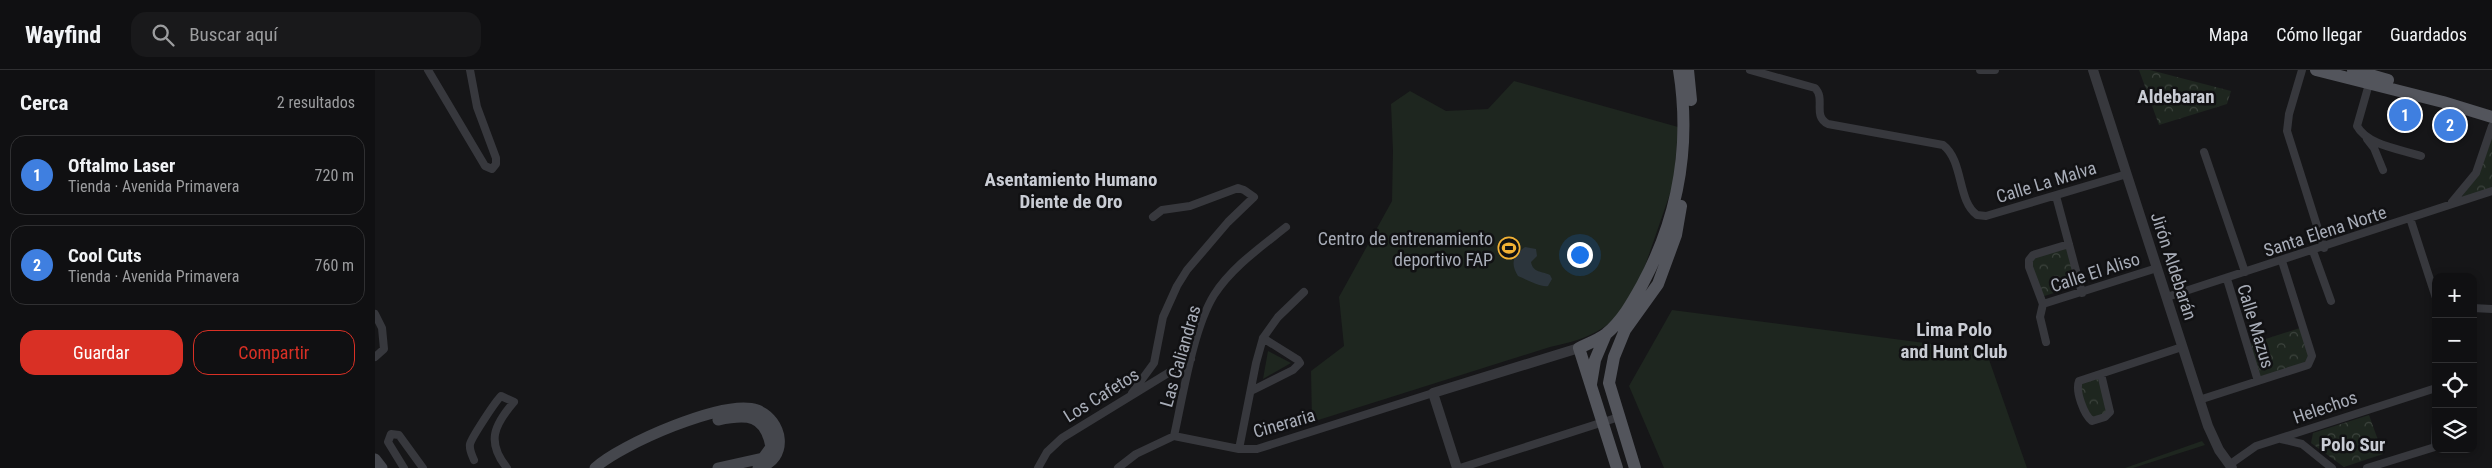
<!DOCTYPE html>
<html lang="es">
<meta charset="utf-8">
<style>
:root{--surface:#101012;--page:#19191b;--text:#f1f3f6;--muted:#9c9d9f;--line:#303032;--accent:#d93025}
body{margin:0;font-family:"Roboto Condensed",sans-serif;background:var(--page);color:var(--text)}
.controls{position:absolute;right:15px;bottom:15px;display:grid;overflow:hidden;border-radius:10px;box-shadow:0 2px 8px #0003}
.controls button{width:45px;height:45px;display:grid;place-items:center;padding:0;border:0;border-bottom:1px solid var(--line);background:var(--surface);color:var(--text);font:25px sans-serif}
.you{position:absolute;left:1204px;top:184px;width:18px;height:18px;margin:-12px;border:4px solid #fff;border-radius:50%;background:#1a73e8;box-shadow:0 0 0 8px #1a73e833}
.badge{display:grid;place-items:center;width:32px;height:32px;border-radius:50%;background:var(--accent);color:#fff;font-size:16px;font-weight:700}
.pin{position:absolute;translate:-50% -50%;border:2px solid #fff;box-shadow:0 1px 5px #0006}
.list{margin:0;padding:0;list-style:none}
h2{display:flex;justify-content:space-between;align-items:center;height:65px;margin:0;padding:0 20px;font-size:21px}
h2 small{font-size:16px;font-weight:400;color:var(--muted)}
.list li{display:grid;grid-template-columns:32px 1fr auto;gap:15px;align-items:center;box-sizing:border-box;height:80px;margin:0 10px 10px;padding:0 10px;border:1px solid var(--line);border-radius:15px}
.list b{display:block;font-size:19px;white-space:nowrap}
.list p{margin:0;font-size:16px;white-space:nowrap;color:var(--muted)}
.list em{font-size:16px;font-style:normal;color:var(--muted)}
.actions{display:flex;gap:10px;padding:15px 20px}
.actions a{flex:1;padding:11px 0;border:1px solid var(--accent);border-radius:15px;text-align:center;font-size:18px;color:var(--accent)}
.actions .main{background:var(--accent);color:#fff}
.icon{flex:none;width:28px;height:28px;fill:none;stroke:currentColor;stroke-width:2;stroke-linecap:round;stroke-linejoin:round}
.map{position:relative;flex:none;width:2117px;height:398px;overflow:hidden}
header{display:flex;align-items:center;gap:30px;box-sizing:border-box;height:70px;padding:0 25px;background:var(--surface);border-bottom:1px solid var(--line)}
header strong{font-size:24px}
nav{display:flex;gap:28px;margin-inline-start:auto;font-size:18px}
.search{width:350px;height:45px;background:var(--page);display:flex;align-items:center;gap:12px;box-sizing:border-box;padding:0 18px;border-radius:15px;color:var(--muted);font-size:19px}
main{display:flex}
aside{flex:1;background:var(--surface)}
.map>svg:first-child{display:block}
</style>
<header>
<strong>Wayfind</strong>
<div class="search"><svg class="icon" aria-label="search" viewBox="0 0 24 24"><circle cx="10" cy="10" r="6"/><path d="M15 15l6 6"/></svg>Buscar aquí</div>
<nav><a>Mapa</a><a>Cómo llegar</a><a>Guardados</a></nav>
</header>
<main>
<aside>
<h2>Cerca<small>2 resultados</small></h2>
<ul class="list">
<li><span class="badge" style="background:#3f7fe0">1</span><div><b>Oftalmo Laser</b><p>Tienda · Avenida Primavera</p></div><em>720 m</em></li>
<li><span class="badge" style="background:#3f7fe0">2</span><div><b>Cool Cuts</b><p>Tienda · Avenida Primavera</p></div><em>760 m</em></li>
</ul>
<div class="actions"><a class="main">Guardar</a><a>Compartir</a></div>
</aside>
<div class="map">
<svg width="2117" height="398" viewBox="0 0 2117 398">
<defs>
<pattern id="park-crowns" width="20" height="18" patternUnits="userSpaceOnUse" patternTransform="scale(1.25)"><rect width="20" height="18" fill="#1e261f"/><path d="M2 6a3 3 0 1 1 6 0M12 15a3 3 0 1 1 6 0" fill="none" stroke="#3c433d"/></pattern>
</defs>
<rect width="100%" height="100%" fill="#161618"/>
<path fill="#1e261f" d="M 1139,11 L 1303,57 L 1299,112 L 1262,219 C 1239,258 1217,268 1175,277 L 937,352 L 936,301 L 969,276 L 964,227 L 1017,131 L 1018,81 L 1016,34 L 1035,21 L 1071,41 L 1113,39 Z
M 1297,240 L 1611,281 L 1652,398 L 1289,398 L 1254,316 Z
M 893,281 L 916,293 L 888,309 Z
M 1827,371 L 1830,375 L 1758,398 L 1750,398 Z"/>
<path fill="url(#park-crowns)" d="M 1764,0 L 1775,0 L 1856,21 L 1852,34 L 1784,55 Z
M 2117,67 L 2117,118 L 2086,128 L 2106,99 Z
M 1693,177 L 1705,215 L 1666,227 L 1654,190 Z
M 1928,257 L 1937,291 L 1883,311 L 1872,275 Z
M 1727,306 L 1735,342 L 1717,351 L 1703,316 L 1705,313 Z
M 1994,345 L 2008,384 L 1969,397 L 1936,373 L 1938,363 Z"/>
<path fill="#2c353c" d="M 1150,177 L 1161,179 L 1162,186 L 1156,192 C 1158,203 1167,201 1175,205 L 1177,209 L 1173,216 C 1167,218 1150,209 1143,206 C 1135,193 1138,186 1150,177 Z"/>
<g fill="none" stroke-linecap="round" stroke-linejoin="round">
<path stroke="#37383d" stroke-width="8" d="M 53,0 L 110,96 L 117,99 L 121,94 L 121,88 L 102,37 L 95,0
M 1375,0 L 1440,18 C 1451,29 1437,46 1453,54 L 1568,75 C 1589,91 1582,131 1602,145 L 1611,146 L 1752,104
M 1605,0 L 1620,0
M 1927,0 L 1914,44 L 1912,61 L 1949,178
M 1994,14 L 1982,56 C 1993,76 2026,79 2046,86
M 1992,69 L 1999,78 L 2008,100
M 1829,82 L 1870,202
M 1681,126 L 1707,223
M 2077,132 L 2101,103 L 2117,56
M 2035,148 L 2061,228
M 1938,181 L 1956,231
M 1852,209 L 1883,311
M 1792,227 L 2117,121
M 1668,234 L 1782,198
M 2098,238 L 2117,239
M 0,244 L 7,258 L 9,279 L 0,287
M 1671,272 L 1665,247 L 1668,234 L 1654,197 L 1654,190 L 1658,185 L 1694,174
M 1726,304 L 1735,342 L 1730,347 L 1717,351 C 1709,345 1700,321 1704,311 L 1807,277
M 876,321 L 918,300 L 925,293 L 923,290 L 888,268
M 757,323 L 779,293 L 788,247 L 802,216 L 812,200 L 853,152 L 879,127 L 869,120 L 863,118 L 815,136 L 787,140 L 778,147
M 1824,330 L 1933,295 L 1937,286 L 1907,191
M 799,366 C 808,326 818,259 839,225 C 857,197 886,177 911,157
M 1906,369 L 1927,374 L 1957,398
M 864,379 L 881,293 L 888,268 L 903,247 L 929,222
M 99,390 C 97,385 94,380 95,374 C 97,367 120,332 126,326 L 139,332 C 119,355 111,372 132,398
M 1854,395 L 1881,376 L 2061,318
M 29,398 L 13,372 L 16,364 L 24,365 L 48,398
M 663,398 L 672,382 L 687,368 L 816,289
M 743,398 L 761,384 L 799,366 L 864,379 L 882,379 L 1058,323
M 1085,398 L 1244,347
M 1992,398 L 2060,377 L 2061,352"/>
<path stroke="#37383d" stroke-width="10" d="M 1718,0 L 1833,356 L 1844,380 L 1857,398
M 1082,398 L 1058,323 L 1204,278"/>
<path stroke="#45474d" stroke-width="11" d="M 0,389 L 7,398
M 220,398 C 244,375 351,328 382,340 C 408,350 415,389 383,398
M 343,398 L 388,388 L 396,377 C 390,344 372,344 343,350"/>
<path stroke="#53555c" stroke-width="12" d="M 1313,0 L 1316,30
M 1941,0 L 2068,32 L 2117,47
M 1978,0 L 2013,10
M 1216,314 L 1220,290 L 1231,264
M 1242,398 L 1204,278 C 1212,274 1223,270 1231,264 C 1247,251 1257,233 1267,215 C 1303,148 1316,75 1304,0
M 1260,398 L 1234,313 L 1239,287 L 1250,260 L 1283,214 L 1301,165 L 1306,136"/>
</g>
<defs>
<g id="stadium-ring" transform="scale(1.125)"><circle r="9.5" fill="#111113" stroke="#f2b134" stroke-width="1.5"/><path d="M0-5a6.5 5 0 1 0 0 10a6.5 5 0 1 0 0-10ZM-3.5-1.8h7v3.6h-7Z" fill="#f2b134"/></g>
</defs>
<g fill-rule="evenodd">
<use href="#stadium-ring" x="1134" y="178"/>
</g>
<g text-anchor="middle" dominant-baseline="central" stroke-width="5" stroke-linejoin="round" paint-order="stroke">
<g font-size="18" fill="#a8adb8" stroke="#111113">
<text transform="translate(1671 112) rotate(-17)">Calle La Malva</text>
<text transform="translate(1950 161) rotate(-18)">Santa Elena Norte</text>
<text transform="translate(1799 196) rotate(72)">Jirón Aldebarán</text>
<text transform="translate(1720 202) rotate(-18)">Calle El Aliso</text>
<text transform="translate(1881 256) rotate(73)">Calle Mazus</text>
<text transform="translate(805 286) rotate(-74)">Las Caliandras</text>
<text transform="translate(726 325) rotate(-32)">Los Cafetos</text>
<text transform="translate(1950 337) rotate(-19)">Helechos</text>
<text transform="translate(909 353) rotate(-16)">Cineraria</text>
</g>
<g font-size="18" fill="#a8adb8" stroke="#111113" text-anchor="end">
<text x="1118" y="168">Centro de entrenamiento<tspan x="1118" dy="21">deportivo FAP</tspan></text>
</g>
<g font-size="19" font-weight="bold" fill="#c9ccd4" stroke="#111113">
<text x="1801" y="26">Aldebaran</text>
<text x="696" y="109">Asentamiento Humano<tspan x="696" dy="22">Diente de Oro</tspan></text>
<text x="1579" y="259">Lima Polo<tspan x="1579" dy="22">and Hunt Club</tspan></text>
<text x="1978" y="374">Polo Sur</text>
</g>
</g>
</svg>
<div class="controls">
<button>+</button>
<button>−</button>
<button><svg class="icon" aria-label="locate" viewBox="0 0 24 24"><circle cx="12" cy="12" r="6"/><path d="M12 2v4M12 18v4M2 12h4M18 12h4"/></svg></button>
<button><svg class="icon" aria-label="layers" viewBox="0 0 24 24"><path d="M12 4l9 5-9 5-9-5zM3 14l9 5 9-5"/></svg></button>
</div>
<div class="you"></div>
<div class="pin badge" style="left:2030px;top:45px;background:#3f7fe0">1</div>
<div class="pin badge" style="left:2075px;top:55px;background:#3f7fe0">2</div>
</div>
</main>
